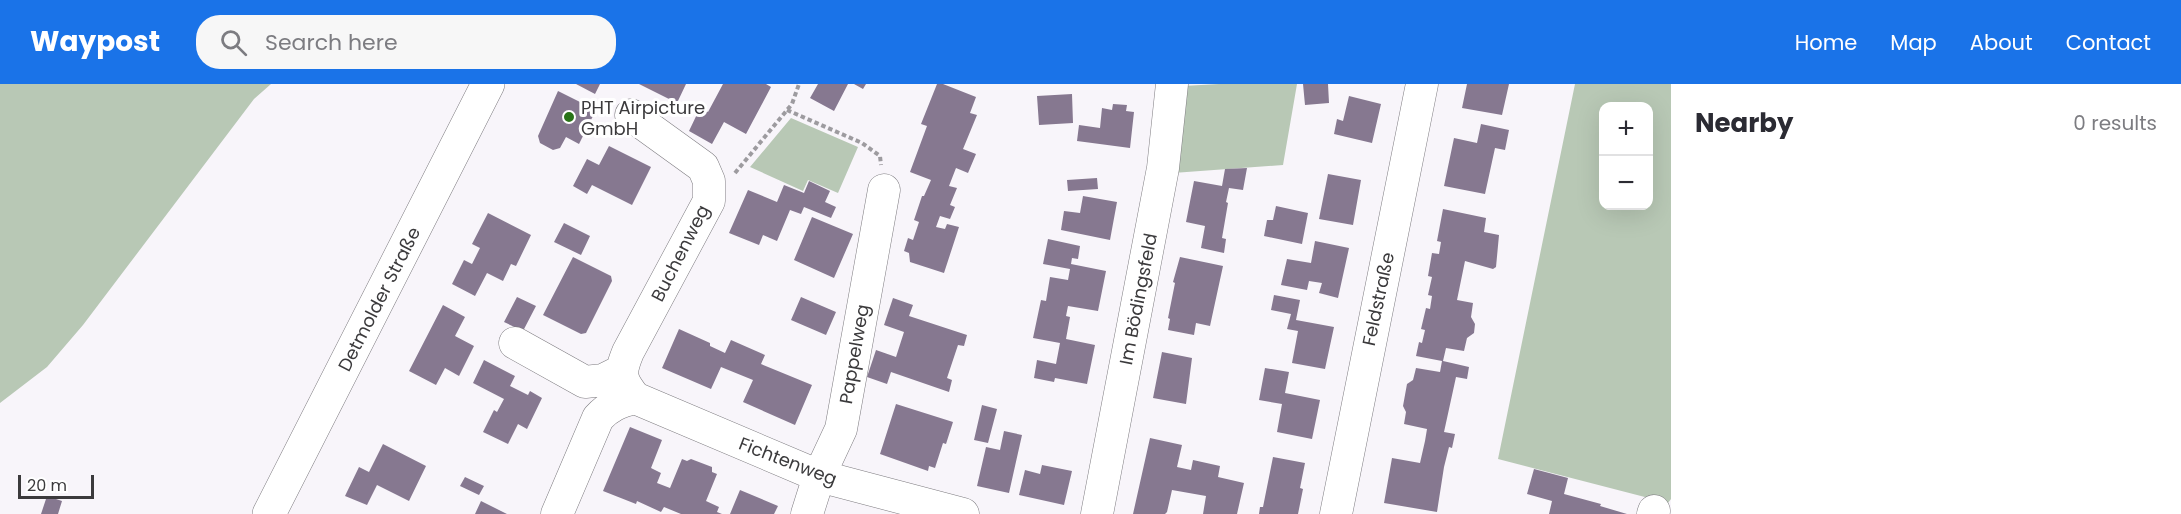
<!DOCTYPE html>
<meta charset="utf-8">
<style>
:root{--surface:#fff;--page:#f7f7f7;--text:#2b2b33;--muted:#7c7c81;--line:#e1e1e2;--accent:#1a73e8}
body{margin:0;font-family:Poppins,sans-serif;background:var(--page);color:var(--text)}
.controls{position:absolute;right:18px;top:18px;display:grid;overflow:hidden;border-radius:12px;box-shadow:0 6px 24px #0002}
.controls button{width:54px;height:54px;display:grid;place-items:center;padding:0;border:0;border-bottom:2px solid var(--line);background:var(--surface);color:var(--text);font:30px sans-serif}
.scale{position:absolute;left:18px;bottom:15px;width:76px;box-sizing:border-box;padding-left:6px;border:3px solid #3b3a3c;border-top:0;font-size:16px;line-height:21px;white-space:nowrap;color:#3b3a3c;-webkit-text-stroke:4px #fff;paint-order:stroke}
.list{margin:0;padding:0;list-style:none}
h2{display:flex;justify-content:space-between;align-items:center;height:78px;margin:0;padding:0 24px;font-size:26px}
h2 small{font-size:20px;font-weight:400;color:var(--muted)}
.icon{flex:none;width:33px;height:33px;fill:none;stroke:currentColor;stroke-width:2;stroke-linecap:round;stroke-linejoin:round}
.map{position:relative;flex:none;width:1671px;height:430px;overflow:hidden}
header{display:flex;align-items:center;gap:36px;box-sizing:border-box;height:84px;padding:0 30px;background:var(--accent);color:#fff}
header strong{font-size:28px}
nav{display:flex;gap:33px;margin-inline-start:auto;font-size:21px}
.search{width:420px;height:54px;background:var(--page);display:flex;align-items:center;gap:15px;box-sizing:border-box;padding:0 21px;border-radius:24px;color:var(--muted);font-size:22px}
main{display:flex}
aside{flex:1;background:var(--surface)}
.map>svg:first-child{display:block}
</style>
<header>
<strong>Waypost</strong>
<div class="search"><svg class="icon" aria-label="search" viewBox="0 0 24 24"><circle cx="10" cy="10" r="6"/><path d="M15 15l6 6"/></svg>Search here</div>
<nav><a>Home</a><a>Map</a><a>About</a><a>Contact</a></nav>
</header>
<main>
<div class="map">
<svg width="1671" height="430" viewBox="0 0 1671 430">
<rect width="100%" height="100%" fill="#f8f5fa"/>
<path fill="#b8c8b5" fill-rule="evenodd" d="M 0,0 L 271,0 L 254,15 L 83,241 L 47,283 L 0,319 Z
M 1219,0 L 1297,0 L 1283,81 L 1173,89 L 1183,2 Z
M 1575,0 L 1671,0 L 1671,415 L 1668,419 L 1498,375 ZM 1604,22 L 1648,22 L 1648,122 L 1604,122 Z
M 791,34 L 858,63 L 838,109 L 808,96 L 803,107 L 750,83 Z"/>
<path fill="#867890" d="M 576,0 L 600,0 L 595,10 Z
M 639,0 L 686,0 L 677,19 Z
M 723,0 L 766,0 L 771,3 L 746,50 L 724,38 L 712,60 L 689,47 L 700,24 L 708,28 Z
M 818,0 L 848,0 L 834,27 L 810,14 Z
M 854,0 L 866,0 L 863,5 Z
M 937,0 L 943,0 L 976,13 L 970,29 L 977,31 L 963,65 L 976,70 L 968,89 L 956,84 L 949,102 L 957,104 L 950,121 L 955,123 L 950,135 L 940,132 L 936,143 L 945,145 L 947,140 L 959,143 L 944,189 L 910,178 L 909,169 L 904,167 L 908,154 L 913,156 L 919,138 L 914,136 L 922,112 L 924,112 L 931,96 L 910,88 L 927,42 L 921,40 Z
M 1303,0 L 1328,0 L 1329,19 L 1305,21 Z
M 1467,0 L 1509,0 L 1502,31 L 1462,24 Z
M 558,7 L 596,26 L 579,60 L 566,53 L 560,64 L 553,66 L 540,59 L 538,52 Z
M 1072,10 L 1073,39 L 1039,41 L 1037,12 Z
M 1349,12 L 1381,20 L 1372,59 L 1334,50 L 1337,35 L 1343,37 Z
M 1113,20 L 1127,21 L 1126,27 L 1134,28 L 1130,64 L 1077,57 L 1079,41 L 1100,44 L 1102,24 L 1112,26 Z
M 1481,40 L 1509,46 L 1505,66 L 1495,64 L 1485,110 L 1444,102 L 1454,54 L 1477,59 Z
M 609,62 L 651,83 L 632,121 L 592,101 L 587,110 L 573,102 L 587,75 L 599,81 Z
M 1247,84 L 1243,106 L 1229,104 L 1226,118 L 1228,119 L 1222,154 L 1226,155 L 1224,169 L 1201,164 L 1205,142 L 1186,138 L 1194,97 L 1222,102 L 1225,85 Z
M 1328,90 L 1361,96 L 1353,141 L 1319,135 Z
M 1097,94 L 1098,105 L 1068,107 L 1067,96 Z
M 809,97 L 830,107 L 825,118 L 836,123 L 831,134 L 804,123 L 801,130 L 790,126 L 777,157 L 763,151 L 759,161 L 729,149 L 748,106 L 777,118 L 784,101 L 804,109 Z
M 1083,112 L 1117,118 L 1110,156 L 1061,146 L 1064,127 L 1080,129 Z
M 1276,122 L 1308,129 L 1302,160 L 1264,152 L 1267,136 L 1273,136 Z
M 1443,125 L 1486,134 L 1484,148 L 1499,151 L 1496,183 L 1493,185 L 1465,177 L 1457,216 L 1473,219 L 1471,233 L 1475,240 L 1474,249 L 1467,254 L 1464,267 L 1446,264 L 1443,277 L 1469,283 L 1467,295 L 1456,293 L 1444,348 L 1455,350 L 1452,364 L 1449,363 L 1444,383 L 1437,428 L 1384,419 L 1392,374 L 1420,379 L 1425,357 L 1427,345 L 1404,340 L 1406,328 L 1403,322 L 1407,300 L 1413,296 L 1416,284 L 1440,288 L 1442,277 L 1416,272 L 1419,258 L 1422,259 L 1425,246 L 1421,245 L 1426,224 L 1430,225 L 1432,212 L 1428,211 L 1432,193 L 1428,192 L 1432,169 L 1439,170 L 1441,158 L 1437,157 Z
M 488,129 L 531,151 L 516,182 L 511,180 L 503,197 L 487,189 L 475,212 L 452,200 L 464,176 L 472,180 L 480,164 L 472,160 Z
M 812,133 L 853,150 L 834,194 L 794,176 Z
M 564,139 L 590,152 L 581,171 L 554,158 Z
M 1048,155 L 1080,162 L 1078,175 L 1072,174 L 1071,180 L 1106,187 L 1098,227 L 1068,222 L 1066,232 L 1070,233 L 1066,255 L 1095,261 L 1087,300 L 1055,294 L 1054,298 L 1034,294 L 1037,276 L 1056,280 L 1060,259 L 1033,254 L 1041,216 L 1046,217 L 1050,193 L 1068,196 L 1070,185 L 1043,180 Z
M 1315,157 L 1349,164 L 1338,214 L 1319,209 L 1322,199 L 1309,197 L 1307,206 L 1281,201 L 1287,175 L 1311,179 Z
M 573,173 L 611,192 L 612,197 L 586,249 L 581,250 L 543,231 Z
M 1180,173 L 1223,182 L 1210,242 L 1196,239 L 1194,251 L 1168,246 L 1170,235 L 1168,234 L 1175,199 L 1173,198 Z
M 1274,211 L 1300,216 L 1296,236 L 1334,243 L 1325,285 L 1292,279 L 1298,247 L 1287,245 L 1291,230 L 1271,226 Z
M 517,213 L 536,222 L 523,247 L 504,238 Z
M 801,213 L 836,228 L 826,251 L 791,236 Z
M 893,214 L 913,221 L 909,232 L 967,251 L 964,262 L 958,261 L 947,294 L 952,296 L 949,308 L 891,288 L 887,300 L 867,293 L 876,266 L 896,273 L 904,248 L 884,241 Z
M 443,221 L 465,233 L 455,252 L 474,262 L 459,292 L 445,284 L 436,301 L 409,287 Z
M 679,245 L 710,259 L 710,262 L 725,269 L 731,256 L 765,271 L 761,280 L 812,301 L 795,341 L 743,318 L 753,296 L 721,283 L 711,305 L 662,284 Z
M 1162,268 L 1192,274 L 1186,320 L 1153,314 Z
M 484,276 L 515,292 L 510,302 L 528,311 L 530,307 L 542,314 L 527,345 L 518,340 L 508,360 L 483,348 L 494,326 L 497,328 L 504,315 L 473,299 Z
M 1265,284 L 1289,288 L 1285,309 L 1320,316 L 1312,355 L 1277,348 L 1282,320 L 1259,316 Z
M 896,320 L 953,338 L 946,360 L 943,359 L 935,384 L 929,382 L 928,387 L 880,370 Z
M 982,321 L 997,325 L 988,359 L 974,356 Z
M 630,343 L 662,356 L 651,384 L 661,389 L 657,399 L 670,404 L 682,375 L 687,377 L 691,375 L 712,383 L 712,388 L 717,390 L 706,417 L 719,423 L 717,428 L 722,430 L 681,430 L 664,423 L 661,428 L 637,417 L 636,420 L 603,407 Z
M 1004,347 L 1022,351 L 1009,409 L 977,402 L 986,363 L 1000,366 Z
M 1150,354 L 1182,361 L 1177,383 L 1191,386 L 1193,376 L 1220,382 L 1218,393 L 1244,399 L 1237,430 L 1203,430 L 1206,412 L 1172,406 L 1167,428 L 1165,430 L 1133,430 Z
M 383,360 L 426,382 L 409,417 L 377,401 L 367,421 L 345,412 L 359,383 L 369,388 Z
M 1273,373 L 1305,379 L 1300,404 L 1303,405 L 1298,430 L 1259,430 L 1260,423 L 1263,423 Z
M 1042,381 L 1072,387 L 1064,421 L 1019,411 L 1025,386 L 1040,390 Z
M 1534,385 L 1568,394 L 1564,410 L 1601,420 L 1600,422 L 1627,430 L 1549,430 L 1552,417 L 1527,410 Z
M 465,393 L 484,402 L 479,411 L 460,402 Z
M 740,406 L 778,422 L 774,430 L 730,430 Z
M 47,412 L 62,417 L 58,430 L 41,430 Z
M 481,417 L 507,430 L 475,430 Z"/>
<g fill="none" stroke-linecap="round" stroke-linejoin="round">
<g stroke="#7e7c80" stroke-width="33">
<path id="minor" d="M 631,31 L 703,83 L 709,97 L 709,117 L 628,268 C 619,290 620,295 635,314 L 819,392 L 963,430
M 515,259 L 585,298 L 603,296 L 621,287
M 557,430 L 598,334 C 609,322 619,318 635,314
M 807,430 L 819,392 L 841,345 L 884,106
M 1097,430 L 1163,84 L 1172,0
M 1336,430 L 1422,0
M 1653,430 L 1654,427"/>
</g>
<g stroke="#7e7c80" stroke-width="34">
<path id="major" d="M 269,430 L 488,0"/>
</g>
<path stroke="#9d9b9f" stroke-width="4" stroke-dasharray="4.5 3" stroke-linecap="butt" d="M 787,26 L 862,59 L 880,72 L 881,81
M 735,89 L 792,20 L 799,0"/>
<use href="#minor" stroke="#fff" stroke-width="32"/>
<use href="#major" stroke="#fff" stroke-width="33"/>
</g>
<circle fill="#297318" stroke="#fff" stroke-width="2" cx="569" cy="33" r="6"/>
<g text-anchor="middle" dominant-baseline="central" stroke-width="6" stroke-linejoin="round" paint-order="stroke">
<g font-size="18" fill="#3b3a3c" stroke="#fff" text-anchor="start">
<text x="581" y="23">PHT Airpicture<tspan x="581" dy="21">GmbH</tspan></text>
</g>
<g font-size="18" fill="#3b3a3c" stroke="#fff">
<text transform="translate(680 169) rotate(-63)">Buchenweg</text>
<text transform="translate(379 215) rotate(-63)">Detmolder Straße</text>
<text transform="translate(1138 215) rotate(-79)">Im Bödingsfeld</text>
<text transform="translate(1378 215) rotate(-78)">Feldstraße</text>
<text transform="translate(854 270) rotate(-80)">Pappelweg</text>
<text transform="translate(788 377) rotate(21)">Fichtenweg</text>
</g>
</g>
</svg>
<div class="controls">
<button>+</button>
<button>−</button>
</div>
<div class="scale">20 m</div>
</div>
<aside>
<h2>Nearby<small>0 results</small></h2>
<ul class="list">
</ul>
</aside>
</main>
